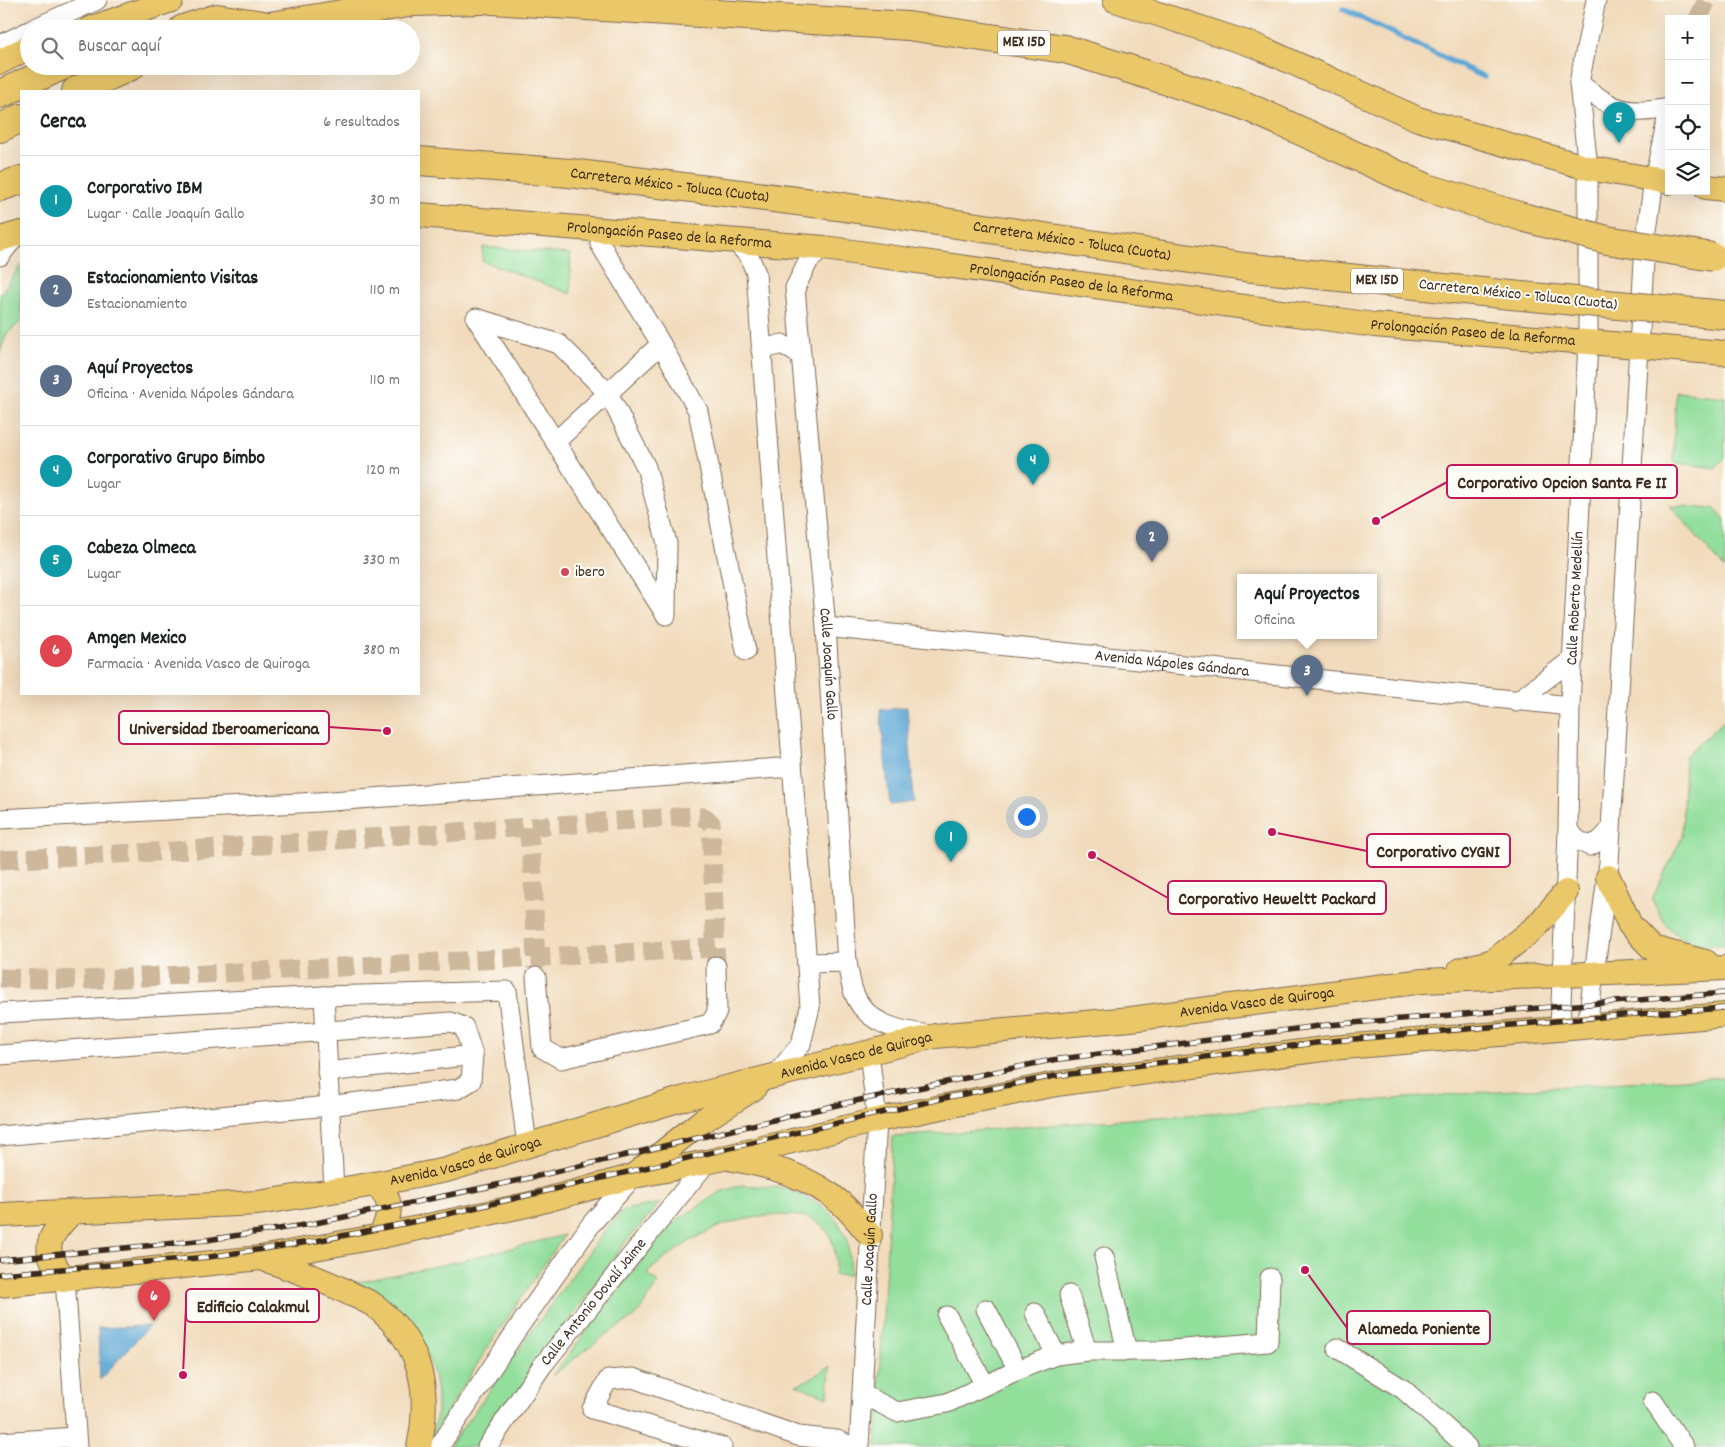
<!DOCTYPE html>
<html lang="es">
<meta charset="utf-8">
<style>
:root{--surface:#fff;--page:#f2f2f2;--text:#202124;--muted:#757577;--line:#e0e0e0;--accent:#d1495b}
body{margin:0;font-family:Dekko,sans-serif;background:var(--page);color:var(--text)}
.controls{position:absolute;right:15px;top:15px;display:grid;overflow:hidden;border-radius:0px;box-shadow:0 5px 20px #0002}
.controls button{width:45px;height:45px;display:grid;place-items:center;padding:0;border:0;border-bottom:1px solid var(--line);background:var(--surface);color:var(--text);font:25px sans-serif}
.you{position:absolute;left:1026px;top:816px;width:18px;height:18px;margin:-12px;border:4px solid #fff;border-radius:50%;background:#1a73e8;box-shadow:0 0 0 8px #1a73e833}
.badge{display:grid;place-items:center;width:32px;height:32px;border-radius:50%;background:var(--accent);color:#fff;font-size:16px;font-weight:700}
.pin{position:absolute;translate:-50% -41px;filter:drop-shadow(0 1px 2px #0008)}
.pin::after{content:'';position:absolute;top:26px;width:18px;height:15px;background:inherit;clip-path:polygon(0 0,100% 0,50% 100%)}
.popup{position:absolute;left:1237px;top:574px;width:140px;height:65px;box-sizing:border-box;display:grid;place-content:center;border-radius:0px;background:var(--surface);filter:drop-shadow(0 1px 4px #0005);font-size:16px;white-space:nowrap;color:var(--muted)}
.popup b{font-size:19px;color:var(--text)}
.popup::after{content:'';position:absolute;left:50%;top:100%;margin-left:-10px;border:10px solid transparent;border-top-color:var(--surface)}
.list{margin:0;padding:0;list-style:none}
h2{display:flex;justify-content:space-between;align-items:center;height:65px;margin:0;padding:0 20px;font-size:21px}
h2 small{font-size:16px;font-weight:400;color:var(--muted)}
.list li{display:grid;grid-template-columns:32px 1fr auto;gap:15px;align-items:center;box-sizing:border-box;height:90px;padding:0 20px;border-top:1px solid var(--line)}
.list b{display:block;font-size:19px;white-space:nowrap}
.list p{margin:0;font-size:16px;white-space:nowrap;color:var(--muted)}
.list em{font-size:16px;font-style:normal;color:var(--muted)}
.icon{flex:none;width:28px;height:28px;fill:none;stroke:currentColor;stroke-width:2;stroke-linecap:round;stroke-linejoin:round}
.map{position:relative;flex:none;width:1725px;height:1447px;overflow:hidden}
.search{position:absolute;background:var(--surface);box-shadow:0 5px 20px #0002;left:20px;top:20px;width:400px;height:55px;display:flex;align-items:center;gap:12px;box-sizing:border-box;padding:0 18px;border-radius:28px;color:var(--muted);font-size:19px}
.panel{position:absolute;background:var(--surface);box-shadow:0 5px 20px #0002;left:20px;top:90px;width:400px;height:605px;border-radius:0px}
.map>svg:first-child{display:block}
</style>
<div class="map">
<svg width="1725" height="1447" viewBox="0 0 1725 1447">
<rect width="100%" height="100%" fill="#fdfcf7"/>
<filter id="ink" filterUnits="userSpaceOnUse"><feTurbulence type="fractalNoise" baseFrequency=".02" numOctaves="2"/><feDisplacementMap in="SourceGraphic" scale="10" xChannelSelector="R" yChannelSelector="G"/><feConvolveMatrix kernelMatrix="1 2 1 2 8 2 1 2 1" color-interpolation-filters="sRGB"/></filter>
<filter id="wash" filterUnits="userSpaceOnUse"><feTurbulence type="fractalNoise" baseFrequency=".0096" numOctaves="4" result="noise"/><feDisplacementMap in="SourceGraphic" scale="20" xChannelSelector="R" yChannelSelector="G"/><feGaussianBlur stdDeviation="1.12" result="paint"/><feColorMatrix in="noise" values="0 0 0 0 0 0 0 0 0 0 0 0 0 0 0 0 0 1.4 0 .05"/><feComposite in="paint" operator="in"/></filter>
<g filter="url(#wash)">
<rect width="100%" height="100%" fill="#f1dbbc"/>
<path fill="#92de9b" stroke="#66845c" d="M 483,247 L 570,254 L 571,294 L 482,261 Z
M 21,265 L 21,322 L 7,333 L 0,353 L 0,295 Z
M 1676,391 L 1725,396 L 1725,458 L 1715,468 L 1673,462 Z
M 1670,505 L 1714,508 L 1725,520 L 1725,569 Z
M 1725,720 L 1725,945 C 1683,946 1669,936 1652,899 L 1682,837 L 1685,756 Z
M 1725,1077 L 1725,1447 L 876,1447 L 893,1137 L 1607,1083 Z
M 742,1185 L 785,1188 L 820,1204 L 836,1219 L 848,1240 L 850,1275 L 834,1275 C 838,1257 834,1231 816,1221 C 793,1208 733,1219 711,1230 C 687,1241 667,1256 647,1273 L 658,1283 L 636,1316 L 608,1333 L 552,1376 L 645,1256 L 676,1221 L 720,1192 Z
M 660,1203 L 623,1245 L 479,1447 L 449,1447 L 604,1231 L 624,1210 Z
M 564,1235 L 495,1336 L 430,1439 C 432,1431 436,1422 437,1413 C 441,1357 406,1304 355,1283 L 460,1261 Z
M 830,1366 L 828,1397 L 796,1385 L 810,1379 Z"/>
<path fill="#5da7d5" stroke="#4c687a" d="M 907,707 L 914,802 L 890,805 L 880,710 Z
M 149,1326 L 100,1380 L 98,1328 Z"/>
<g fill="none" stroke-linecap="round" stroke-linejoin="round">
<path stroke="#5da7d5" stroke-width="5.5" d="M 1343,9 L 1484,77"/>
</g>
</g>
<g filter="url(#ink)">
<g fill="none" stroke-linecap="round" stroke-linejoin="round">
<path stroke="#cdb89c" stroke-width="19" stroke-dasharray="19 9" stroke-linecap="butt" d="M 1698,19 L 1707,0
M 528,827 L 533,873 L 536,968
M 0,860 L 173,851 L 692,816 L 704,817 L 711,823 L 716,966
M 0,978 L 85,980 L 716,948"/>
<g stroke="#7b6855" stroke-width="21">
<g id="minor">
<path d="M 33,29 L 97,0"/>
<path d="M 0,45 L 29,31"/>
<path d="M 1579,83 C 1614,110 1624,116 1669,108"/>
<path d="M 600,229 L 600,244 L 661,344 L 698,411 L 746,651"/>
<path d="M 735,241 L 749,256 L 756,273 L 810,1007 L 801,1044 L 775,1076"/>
<path id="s1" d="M 824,248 L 809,260 L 795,288 L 826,627 L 847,962 C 849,972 850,983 854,993 C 866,1025 901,1031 929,1035"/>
<path d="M 0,256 L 17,234"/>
<path d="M 476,318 L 559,344 L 608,393 L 646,467 L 667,543 L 666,615 Z"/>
<path d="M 761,350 L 782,344 L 800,355"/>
<path d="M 555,442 L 661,344"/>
<path id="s2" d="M 826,627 L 1570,706"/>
<path d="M 1516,702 L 1574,658"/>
<path d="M 0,819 L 318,802 L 792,767"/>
<path d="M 1568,831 L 1579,841 L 1590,846 L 1601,840 L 1611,829"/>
<path d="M 807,963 L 847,962"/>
<path d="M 536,977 L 542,1048 L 561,1059 L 710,1024 L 717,1012 L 716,966"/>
<path d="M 324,996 L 334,1190"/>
<path d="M 0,1013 L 324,996 L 507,991 L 527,1145"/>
<path d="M 1587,1026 L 1609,863 L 1645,244 L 1654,180 L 1669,110"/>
<path id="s3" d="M 1560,1028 L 1568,831 L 1570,706 L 1588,342 L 1588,168 L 1579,83 L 1596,0"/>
<path d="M 0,1055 L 451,1022 L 464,1027 L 473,1055 L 471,1081 L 458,1089 L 329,1106 L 0,1136"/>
<path d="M 327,1072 L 473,1055"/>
<path d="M 1104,1257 L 1127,1351"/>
<path d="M 65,1279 L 77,1447"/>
<path d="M 1069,1295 L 1087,1351"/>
<path d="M 986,1309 L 1018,1370"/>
<path d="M 1035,1313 L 1056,1355"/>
<path d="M 947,1316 L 985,1385"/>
<path d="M 1337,1348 L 1403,1389 L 1467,1447"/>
<path d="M 862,1394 L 897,1412 L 947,1403 L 1018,1370 L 1056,1355 L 1087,1351 L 1161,1351 L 1268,1342 L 1270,1278"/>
<path d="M 1653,1401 L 1684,1447"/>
<path d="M 0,1442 L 76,1437"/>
<path d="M 439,1447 L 516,1331 L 592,1223 L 634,1176"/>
<path id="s4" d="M 487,1447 L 542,1366 L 707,1162"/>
<path d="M 722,1447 L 592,1409 L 608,1380 L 633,1378 L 798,1436 L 837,1440 L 853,1447"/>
<path id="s5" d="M 859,1447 L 877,1120 L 869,1052"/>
</g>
</g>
<g stroke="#7b6855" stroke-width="26">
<g id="major">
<path d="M 1115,0 L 1256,46 L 1418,119 L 1588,168 L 1669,182"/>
<path d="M 90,29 L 171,0"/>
<path d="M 0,62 L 29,47"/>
<path d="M 1706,187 L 1725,189"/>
<path id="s6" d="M 419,215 L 824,248 L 1374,325 L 1725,353"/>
<path d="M 0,239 L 21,233"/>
<path d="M 1608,877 L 1630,925 L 1652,948 L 1706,962"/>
<path d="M 1460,970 L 1493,961 L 1537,926 L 1566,892"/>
<path d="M 733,1159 C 772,1166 811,1177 842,1204 C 852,1213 861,1225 870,1235"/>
<path d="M 636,1174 L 702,1121 L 754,1088"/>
<path d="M 375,1184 C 395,1200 390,1214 381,1236"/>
<path id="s7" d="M 0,1215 L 258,1203 L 375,1184 L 446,1170 L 685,1098 L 935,1036 L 1131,1019 L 1423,981 L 1725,968"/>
<path d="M 261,1258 C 292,1269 322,1279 351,1294 C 358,1297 368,1301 375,1306 C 422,1343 431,1391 419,1447"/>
<path d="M 65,1279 C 40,1249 47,1237 72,1212"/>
<path d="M 0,1285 L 260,1258 L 381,1236 L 531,1204 L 634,1176 L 707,1162 L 877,1120 L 1056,1084 L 1331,1048 L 1725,1015"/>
</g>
</g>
<g stroke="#7b6855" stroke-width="30">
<g id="highway">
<path d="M 492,0 L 908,26 L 1065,49 L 1241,104 L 1427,188 L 1526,218"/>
<path d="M 183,29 L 217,18 L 263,25"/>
<path d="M 252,29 L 414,2 L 482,0"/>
<path d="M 76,91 L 131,66"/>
<path d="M 0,94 L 62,66"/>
<path d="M 0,128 L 21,118"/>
<path id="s8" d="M 419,161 L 570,173 L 837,206 L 1244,267 L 1511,295"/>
<path d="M 0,187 L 21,180"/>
<path d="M 1693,312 L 1725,315"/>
</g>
</g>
<use href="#minor" stroke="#fff" stroke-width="19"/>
<use href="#major" stroke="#eac769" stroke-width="24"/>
<use href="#highway" stroke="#eac769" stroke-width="28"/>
<g stroke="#3b2a1e" stroke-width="5.5">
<path id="rail" d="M 0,1260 L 207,1240 L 311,1224 L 525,1179 L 841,1104 L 1052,1060 L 1327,1025 L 1725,993
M 0,1274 L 209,1257 L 316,1241 L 422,1220 L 949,1097 L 1055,1076 L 1332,1041 L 1623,1015 L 1725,1008"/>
</g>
<use href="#rail" stroke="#fdfcf7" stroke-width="4" stroke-dasharray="11" stroke-linecap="butt"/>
<g stroke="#7b6855" stroke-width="30" stroke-linecap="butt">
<path id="highway-bridge" d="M 1526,218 L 1607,240 L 1713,257
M 1511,295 L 1693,312"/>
</g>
<use href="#highway-bridge" stroke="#eac769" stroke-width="28"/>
</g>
</g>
<circle fill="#d1495b" stroke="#fdfcf7" stroke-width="2" cx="565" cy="572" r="5"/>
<g text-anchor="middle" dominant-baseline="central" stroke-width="4" stroke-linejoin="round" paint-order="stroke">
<g fill="#fdfcf7" stroke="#75695f" stroke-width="1">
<rect x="998" y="30.5" width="52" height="25" rx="4"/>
<rect x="1351" y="268.5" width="52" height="25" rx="4"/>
</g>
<g font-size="15" font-weight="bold" fill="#3b2a1e">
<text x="1024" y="43">MEX 15D</text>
<text x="1377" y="281">MEX 15D</text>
</g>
<g font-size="16" fill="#3b2a1e" stroke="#fdfcf7">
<text stroke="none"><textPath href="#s8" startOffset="252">Carretera México - Toluca (Cuota)</textPath></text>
<text stroke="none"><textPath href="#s6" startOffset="251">Prolongación Paseo de la Reforma</textPath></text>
<text stroke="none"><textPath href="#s8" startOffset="658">Carretera México - Toluca (Cuota)</textPath></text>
<text stroke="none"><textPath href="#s6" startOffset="656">Prolongación Paseo de la Reforma</textPath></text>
<text transform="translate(1518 295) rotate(6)">Carretera México - Toluca (Cuota)</text>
<text stroke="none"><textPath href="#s6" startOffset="1061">Prolongación Paseo de la Reforma</textPath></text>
<text stroke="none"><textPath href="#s3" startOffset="430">Calle Roberto Medellín</textPath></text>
<text stroke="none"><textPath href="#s2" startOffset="348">Avenida Nápoles Gándara</textPath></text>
<text stroke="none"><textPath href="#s1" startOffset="428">Calle Joaquín Gallo</textPath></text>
<text stroke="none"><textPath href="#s7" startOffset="1280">Avenida Vasco de Quiroga</textPath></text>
<text stroke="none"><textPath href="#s7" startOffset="875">Avenida Vasco de Quiroga</textPath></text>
<text stroke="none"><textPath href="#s7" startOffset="470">Avenida Vasco de Quiroga</textPath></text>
<text stroke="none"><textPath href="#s5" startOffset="198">Calle Joaquín Gallo</textPath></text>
<text stroke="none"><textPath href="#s4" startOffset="180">Calle Antonio Dovalí Jaime</textPath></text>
</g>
<g font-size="16" fill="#3b2a1e" stroke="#fdfcf7" text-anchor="start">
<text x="575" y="572">ibero</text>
</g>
</g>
<path fill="none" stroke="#c2185b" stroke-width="2" d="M1376 521L1447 482M387 731L329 727M1272 832L1367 851M1092 855L1168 898M183 1375L186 1306M1305 1270L1347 1328"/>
<g fill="#c2185b" stroke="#fdfcf7" stroke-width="2">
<circle cx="1376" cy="521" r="5"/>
<circle cx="387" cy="731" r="5"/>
<circle cx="1272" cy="832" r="5"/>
<circle cx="1092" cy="855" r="5"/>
<circle cx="183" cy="1375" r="5"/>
<circle cx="1305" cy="1270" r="5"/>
</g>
<g fill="#fdfcf7" stroke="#c2185b" stroke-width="2">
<rect x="1447" y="465" width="230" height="33" rx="5"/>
<rect x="119" y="711" width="210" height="33" rx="5"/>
<rect x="1367" y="834" width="143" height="33" rx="5"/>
<rect x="1168" y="881" width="218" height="33" rx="5"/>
<rect x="186" y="1289" width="133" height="33" rx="5"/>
<rect x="1347" y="1311" width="143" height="33" rx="5"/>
</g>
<g font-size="18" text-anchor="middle" font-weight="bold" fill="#3b2a1e">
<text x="1562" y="488">Corporativo Opcion Santa Fe II</text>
<text x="224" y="734">Universidad Iberoamericana</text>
<text x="1438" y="857">Corporativo CYGNI</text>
<text x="1277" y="904">Corporativo Heweltt Packard</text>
<text x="253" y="1312">Edificio Calakmul</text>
<text x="1419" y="1334">Alameda Poniente</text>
</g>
</svg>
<div class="controls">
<button>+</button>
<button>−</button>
<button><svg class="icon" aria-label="locate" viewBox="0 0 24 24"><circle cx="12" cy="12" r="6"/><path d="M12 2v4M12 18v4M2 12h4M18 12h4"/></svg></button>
<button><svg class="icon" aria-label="layers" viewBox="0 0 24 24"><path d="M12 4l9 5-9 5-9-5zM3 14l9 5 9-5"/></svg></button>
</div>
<div class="you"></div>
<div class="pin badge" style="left:951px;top:862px;background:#0f9aa8">1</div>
<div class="pin badge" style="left:1152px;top:562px;background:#5c6f8a">2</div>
<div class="pin badge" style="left:1307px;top:696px;background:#5c6f8a">3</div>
<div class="popup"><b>Aquí Proyectos</b>Oficina</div>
<div class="pin badge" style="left:1033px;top:485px;background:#0f9aa8">4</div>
<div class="pin badge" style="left:1619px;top:143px;background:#0f9aa8">5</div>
<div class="pin badge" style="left:154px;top:1321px;background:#e0444e">6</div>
<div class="search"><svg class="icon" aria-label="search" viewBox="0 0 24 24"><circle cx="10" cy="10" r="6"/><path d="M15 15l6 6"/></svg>Buscar aquí</div>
<section class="panel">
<h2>Cerca<small>6 resultados</small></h2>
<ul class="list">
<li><span class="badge" style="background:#0f9aa8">1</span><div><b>Corporativo IBM</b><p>Lugar · Calle Joaquín Gallo</p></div><em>30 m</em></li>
<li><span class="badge" style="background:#5c6f8a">2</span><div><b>Estacionamiento Visitas</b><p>Estacionamiento</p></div><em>110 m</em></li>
<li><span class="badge" style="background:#5c6f8a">3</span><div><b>Aquí Proyectos</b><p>Oficina · Avenida Nápoles Gándara</p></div><em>110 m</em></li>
<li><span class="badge" style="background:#0f9aa8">4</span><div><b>Corporativo Grupo Bimbo</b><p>Lugar</p></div><em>120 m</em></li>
<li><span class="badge" style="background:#0f9aa8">5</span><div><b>Cabeza Olmeca</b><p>Lugar</p></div><em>330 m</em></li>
<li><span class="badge" style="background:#e0444e">6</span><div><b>Amgen Mexico</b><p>Farmacia · Avenida Vasco de Quiroga</p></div><em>380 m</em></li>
</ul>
</section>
</div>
